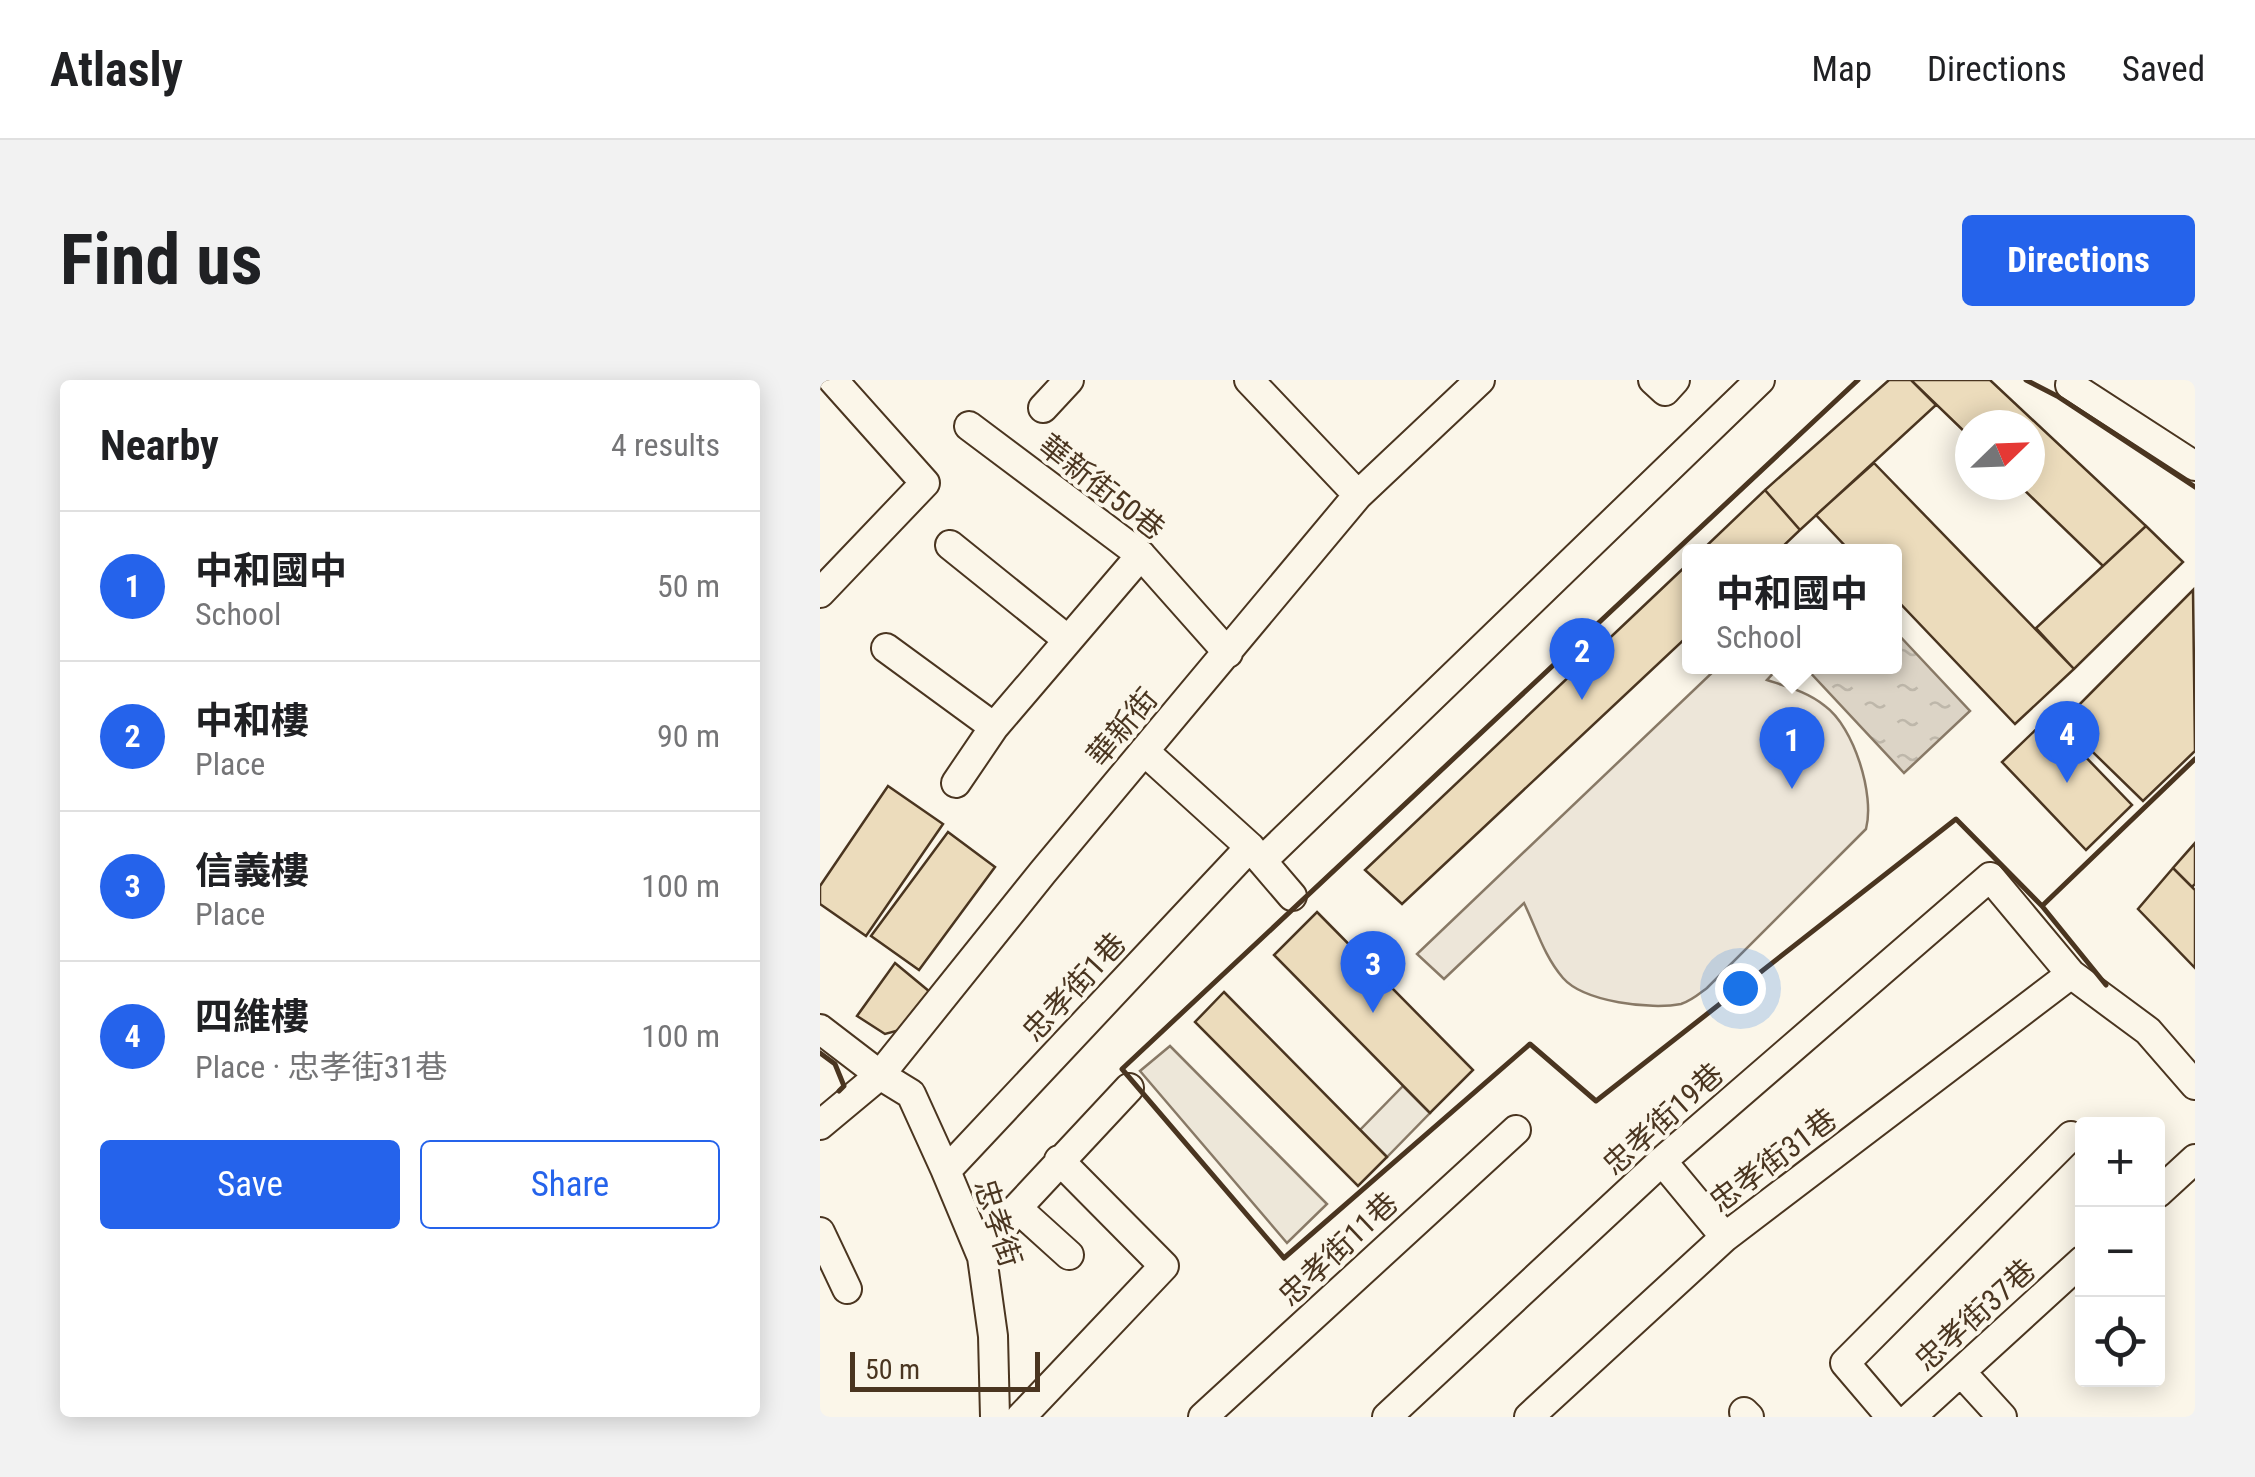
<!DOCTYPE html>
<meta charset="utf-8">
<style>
:root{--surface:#fff;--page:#f2f2f2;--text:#202124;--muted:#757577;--line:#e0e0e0;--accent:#2563eb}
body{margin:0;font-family:"Roboto Condensed","Noto Sans TC",sans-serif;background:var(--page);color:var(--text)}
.controls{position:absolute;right:30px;bottom:30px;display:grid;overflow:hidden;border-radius:10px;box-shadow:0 5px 25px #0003}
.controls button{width:90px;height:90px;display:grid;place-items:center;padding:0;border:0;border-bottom:2px solid var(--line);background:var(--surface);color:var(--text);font:50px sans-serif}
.compass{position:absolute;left:1135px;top:30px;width:90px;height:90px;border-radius:50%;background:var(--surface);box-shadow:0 5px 25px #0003;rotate:67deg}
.scale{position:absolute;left:30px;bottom:25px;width:190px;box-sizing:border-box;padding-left:10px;border:5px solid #4a3520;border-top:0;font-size:28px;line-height:35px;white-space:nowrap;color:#4a3520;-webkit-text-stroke:8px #fbf6e9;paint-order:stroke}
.you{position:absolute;left:920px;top:608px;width:35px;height:35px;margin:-25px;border:8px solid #fff;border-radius:50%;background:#1a73e8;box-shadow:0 0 0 15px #1a73e833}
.badge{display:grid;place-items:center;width:65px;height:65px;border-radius:50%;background:var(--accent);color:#fff;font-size:32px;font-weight:700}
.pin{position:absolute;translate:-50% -82px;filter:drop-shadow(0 2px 5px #0008)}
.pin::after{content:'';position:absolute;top:52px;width:35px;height:30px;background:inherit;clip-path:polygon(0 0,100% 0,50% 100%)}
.popup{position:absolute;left:862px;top:164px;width:220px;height:130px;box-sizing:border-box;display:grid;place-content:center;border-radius:10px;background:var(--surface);filter:drop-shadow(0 2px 8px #0005);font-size:32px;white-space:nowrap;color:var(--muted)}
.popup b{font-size:38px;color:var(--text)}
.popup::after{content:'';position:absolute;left:50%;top:100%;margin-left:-20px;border:20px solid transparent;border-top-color:var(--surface)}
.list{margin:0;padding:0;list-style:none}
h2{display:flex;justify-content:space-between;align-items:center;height:130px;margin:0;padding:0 40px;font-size:42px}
h2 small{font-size:32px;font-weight:400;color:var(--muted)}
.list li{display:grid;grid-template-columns:65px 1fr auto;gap:30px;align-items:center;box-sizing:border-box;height:150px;padding:0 40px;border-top:2px solid var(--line)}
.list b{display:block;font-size:38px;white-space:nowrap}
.list p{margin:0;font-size:32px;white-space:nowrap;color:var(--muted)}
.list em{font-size:32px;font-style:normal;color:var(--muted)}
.actions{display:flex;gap:20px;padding:30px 40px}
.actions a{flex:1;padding:22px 0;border:2px solid var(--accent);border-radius:10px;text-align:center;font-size:35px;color:var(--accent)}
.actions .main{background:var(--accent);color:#fff}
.icon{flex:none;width:55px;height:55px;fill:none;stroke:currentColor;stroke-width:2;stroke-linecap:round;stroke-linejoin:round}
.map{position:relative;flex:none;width:1375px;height:1037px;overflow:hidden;border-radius:10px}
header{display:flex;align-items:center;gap:60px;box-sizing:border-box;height:140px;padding:0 50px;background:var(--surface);border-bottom:2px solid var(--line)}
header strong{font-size:48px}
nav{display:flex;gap:55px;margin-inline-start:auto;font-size:35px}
.intro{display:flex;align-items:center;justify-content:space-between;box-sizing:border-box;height:240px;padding:0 60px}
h1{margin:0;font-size:70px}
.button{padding:25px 45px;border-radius:10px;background:var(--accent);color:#fff;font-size:35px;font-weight:700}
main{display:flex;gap:60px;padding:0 60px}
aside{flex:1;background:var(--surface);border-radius:10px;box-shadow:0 5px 25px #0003}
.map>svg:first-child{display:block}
</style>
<header>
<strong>Atlasly</strong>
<nav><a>Map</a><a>Directions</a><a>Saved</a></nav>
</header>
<div class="intro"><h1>Find us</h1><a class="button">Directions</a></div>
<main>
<aside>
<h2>Nearby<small>4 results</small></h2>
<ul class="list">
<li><span class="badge">1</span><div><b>中和國中</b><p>School</p></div><em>50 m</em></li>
<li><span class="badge">2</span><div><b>中和樓</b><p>Place</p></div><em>90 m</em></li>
<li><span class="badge">3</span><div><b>信義樓</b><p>Place</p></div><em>100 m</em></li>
<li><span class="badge">4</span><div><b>四維樓</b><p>Place · 忠孝街31巷</p></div><em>100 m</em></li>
</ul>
<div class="actions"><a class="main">Save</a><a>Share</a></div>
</aside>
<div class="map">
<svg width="1375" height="1037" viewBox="0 0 1375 1037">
<defs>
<pattern id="water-ripples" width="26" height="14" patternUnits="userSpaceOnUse" patternTransform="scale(2.5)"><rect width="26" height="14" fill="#dcd4c6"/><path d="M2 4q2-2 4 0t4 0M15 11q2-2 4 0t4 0" fill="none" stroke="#beb7aa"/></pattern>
</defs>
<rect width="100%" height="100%" fill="#fbf6e9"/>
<path fill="#ede6d9" stroke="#887966" stroke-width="2.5" d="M 898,287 L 959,287 L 947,300 C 968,307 988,312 1005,326 C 1034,347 1055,415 1046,449 L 887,608 C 879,614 871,621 861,624 C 831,630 764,622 743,598 C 724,576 717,550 704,523 L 624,599 L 597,574 Z"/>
<path fill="#ede7d9" stroke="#887966" stroke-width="2.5" d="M 350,666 L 507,824 L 467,863 L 320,691 Z
M 583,706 L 610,733 L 567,777 L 540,750 Z"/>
<path fill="url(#water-ripples)" stroke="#887966" stroke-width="2.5" d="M 1075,251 L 1150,331 L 1084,393 L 985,287 L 1074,286 Z"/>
<path fill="#ecdcbc" stroke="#4a3520" stroke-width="2.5" d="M 1069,0 L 1091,0 L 1116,25 L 980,150 L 945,110 Z
M 1091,0 L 1170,0 L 1326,146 L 1283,186 L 1199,105 L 1210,105 L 1210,45 L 1150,45 L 1150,57 Z
M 1054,83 L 1254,289 L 1195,344 L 1074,217 L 1074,172 L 1031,172 L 996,135 Z
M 945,110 L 980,150 L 957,172 L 880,172 Z
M 1326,146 L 1363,182 L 1254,289 L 1216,248 Z
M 870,182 L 870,254 L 582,524 L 545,490 Z
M 1373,210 L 1375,371 L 1323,421 L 1242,342 Z
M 1228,338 L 1312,425 L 1266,470 L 1182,382 Z
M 68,406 L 123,444 L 46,556 L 0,524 L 0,506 Z
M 128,452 L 175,487 L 99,590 L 51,556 Z
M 1375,463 L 1375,504 L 1372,507 L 1353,488 Z
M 1353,488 L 1375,510 L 1375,588 L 1318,529 Z
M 497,532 L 653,690 L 610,733 L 454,575 Z
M 75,583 L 110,612 L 80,650 L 65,654 L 37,636 Z
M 404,612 L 567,777 L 538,806 L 375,642 Z"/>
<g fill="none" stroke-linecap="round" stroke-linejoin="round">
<g stroke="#4a3520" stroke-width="32">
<path id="minor" d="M 429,0 L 538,115
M 833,0 L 845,11 L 855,0
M 1254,0 L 1250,5 L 1375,86
M 223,28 L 249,0
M 149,46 L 321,175 L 408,273
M 130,165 L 248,260
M 0,213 L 105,103 L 13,0
M 66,268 L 174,347 L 321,175
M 324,371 L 430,467 L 472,516
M 136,403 L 174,347
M 442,481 L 940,0
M 0,649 L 60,695 L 91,714 L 126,791 L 162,877 L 173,956 L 175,1037
M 0,745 L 60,695 L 223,492 L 538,115 L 660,0
M 842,781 L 905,857
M 126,791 L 430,467
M 1338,813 L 1375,779
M 197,828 L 249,875
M 0,852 L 27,909
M 162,877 L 197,828 L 309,708
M 1141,992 L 1182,1037
M 924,1032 L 929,1037
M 201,1037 L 344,886 L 239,780
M 383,1037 L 696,750
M 567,1037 L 842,781 L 1170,497 L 1251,594 L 1328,651 L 1375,705
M 709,1037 L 905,857 L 1251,594
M 1071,1037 L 1025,983 L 1251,756
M 1091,1037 L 1262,881"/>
</g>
<use href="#minor" stroke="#fbf6e9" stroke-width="28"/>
<path stroke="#4a3520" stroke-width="5" d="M 1038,0 L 302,689 L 464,878 L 710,664 L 776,721 L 1136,439 L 1222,526 L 1286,605
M 1206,0 L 1237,16 L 1375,107
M 1222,526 L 1375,379
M 0,673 L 15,684 L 24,706 L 19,711"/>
</g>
<g text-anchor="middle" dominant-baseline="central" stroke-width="8" stroke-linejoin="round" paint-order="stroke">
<g font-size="30" fill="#4a3520" stroke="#fbf6e9">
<text transform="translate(282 107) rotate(38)">華新街50巷</text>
<text transform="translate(302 347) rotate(-50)">華新街</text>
<text transform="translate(254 607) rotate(-47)">忠孝街1巷</text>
<text transform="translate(843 739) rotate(-42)">忠孝街19巷</text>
<text transform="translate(953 780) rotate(-37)">忠孝街31巷</text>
<text transform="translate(178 843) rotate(72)">忠孝街</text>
<text transform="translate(518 869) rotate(-43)">忠孝街11巷</text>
<text transform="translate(1155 935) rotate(-42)">忠孝街37巷</text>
</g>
</g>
</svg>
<div class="controls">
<button>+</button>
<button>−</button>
<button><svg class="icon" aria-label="locate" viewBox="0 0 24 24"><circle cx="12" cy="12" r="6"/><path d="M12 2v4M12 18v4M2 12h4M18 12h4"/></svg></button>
</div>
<svg class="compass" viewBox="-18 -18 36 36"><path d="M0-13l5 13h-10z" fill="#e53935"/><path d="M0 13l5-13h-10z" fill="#757577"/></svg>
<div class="scale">50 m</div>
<div class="you"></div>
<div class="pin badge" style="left:972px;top:409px">1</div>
<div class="popup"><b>中和國中</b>School</div>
<div class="pin badge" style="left:762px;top:320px">2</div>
<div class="pin badge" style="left:553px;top:633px">3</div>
<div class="pin badge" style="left:1247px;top:403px">4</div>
</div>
</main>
